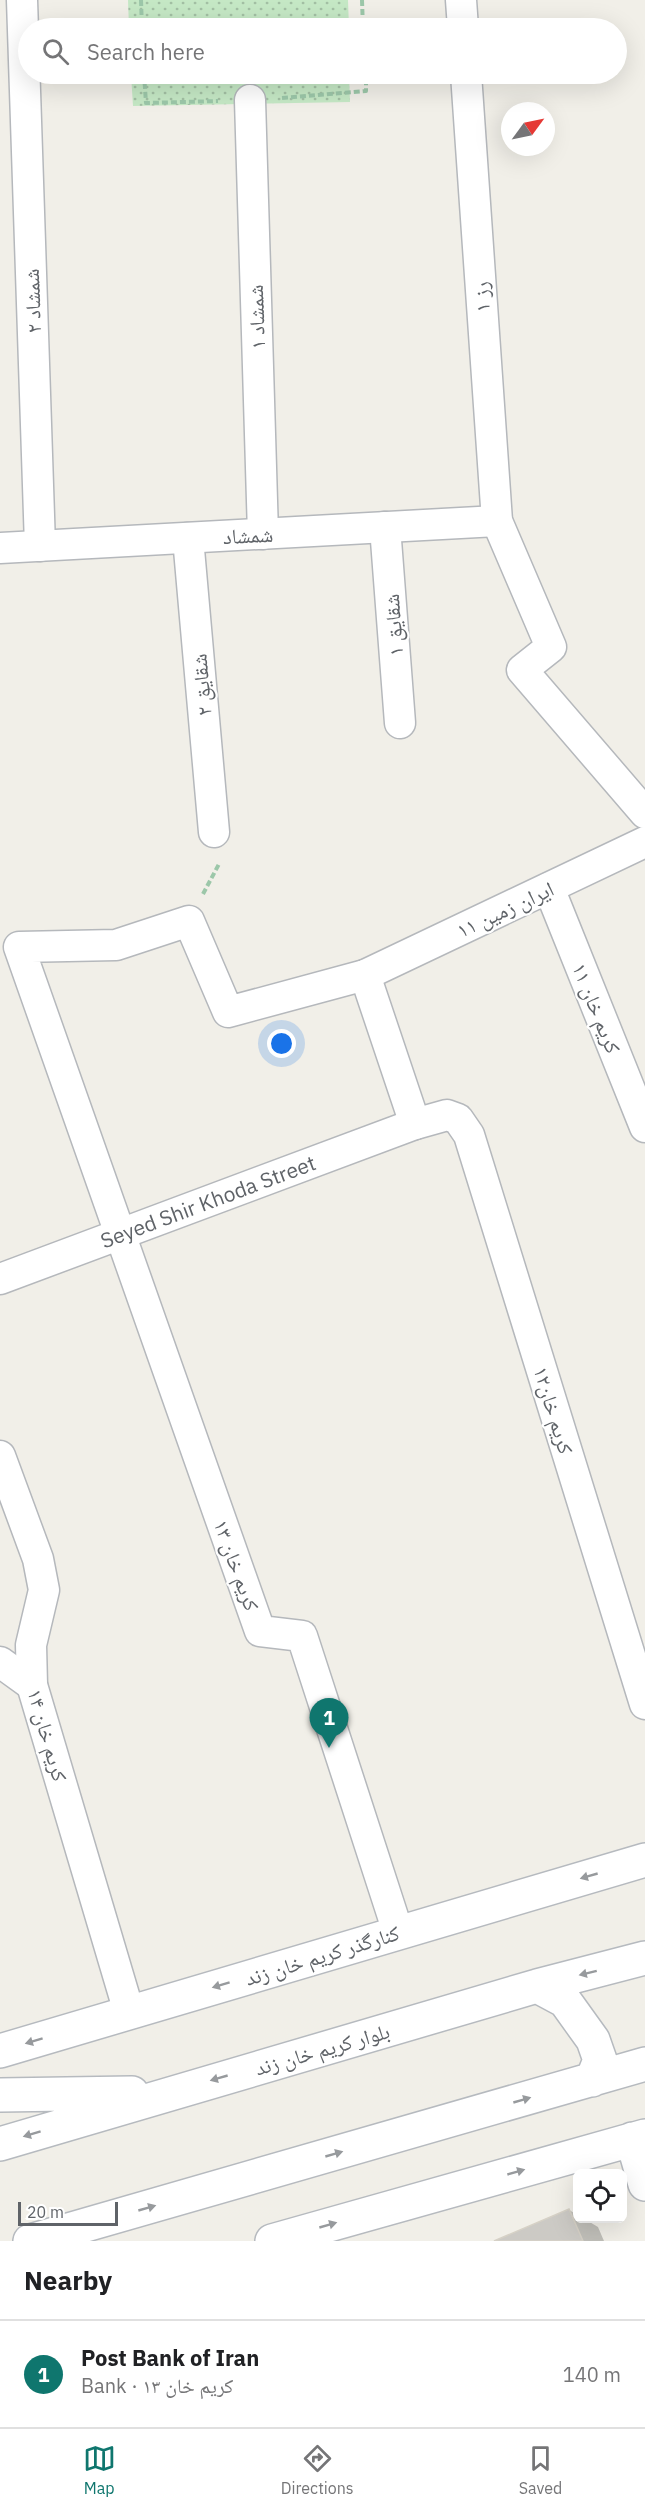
<!DOCTYPE html>
<meta charset="utf-8">
<style>
:root{--surface:#fff;--page:#f6f6f6;--text:#202124;--muted:#757577;--line:#e0e0e0;--accent:#0f766e}
body{margin:0;font-family:"IBM Plex Sans","Noto Naskh Arabic",sans-serif;background:var(--page);color:var(--text)}
.controls{position:absolute;right:18px;bottom:18px;display:grid;overflow:hidden;border-radius:9px;box-shadow:0 6px 24px #0002}
.controls button{width:54px;height:54px;display:grid;place-items:center;padding:0;border:0;border-bottom:2px solid var(--line);background:var(--surface);color:var(--text);font:30px sans-serif}
.compass{position:absolute;left:501px;top:102px;width:54px;height:54px;border-radius:50%;background:var(--surface);box-shadow:0 6px 24px #0002;rotate:57deg}
.scale{position:absolute;left:18px;bottom:15px;width:100px;box-sizing:border-box;padding-left:6px;border:3px solid #5f6368;border-top:0;font-size:16px;line-height:21px;white-space:nowrap;color:#5f6368;-webkit-text-stroke:4px #fff;paint-order:stroke}
.you{position:absolute;left:282px;top:1044px;width:21px;height:21px;margin:-15px;border:4px solid #fff;border-radius:50%;background:#1a73e8;box-shadow:0 0 0 9px #1a73e833}
.badge{display:grid;place-items:center;width:39px;height:39px;border-radius:50%;background:var(--accent);color:#fff;font-size:20px;font-weight:700}
.pin{position:absolute;translate:-50% -50px;filter:drop-shadow(0 2px 3px #0008)}
.pin::after{content:'';position:absolute;top:32px;width:21px;height:18px;background:inherit;clip-path:polygon(0 0,100% 0,50% 100%)}
.list{margin:0;padding:0;list-style:none}
h2{display:flex;justify-content:space-between;align-items:center;height:78px;margin:0;padding:0 24px;font-size:26px}
h2 small{font-size:20px;font-weight:400;color:var(--muted)}
.list li{display:grid;grid-template-columns:39px 1fr auto;gap:18px;align-items:center;box-sizing:border-box;height:108px;padding:0 24px;border-top:2px solid var(--line)}
.list b{display:block;font-size:22px;white-space:nowrap}
.list p{margin:0;font-size:20px;white-space:nowrap;color:var(--muted)}
.list em{font-size:20px;font-style:normal;color:var(--muted)}
.icon{flex:none;width:33px;height:33px;fill:none;stroke:currentColor;stroke-width:2;stroke-linecap:round;stroke-linejoin:round}
.map{position:relative;flex:none;width:645px;height:2241px;overflow:hidden}
.search{position:absolute;background:var(--surface);box-shadow:0 6px 24px #0002;left:18px;right:18px;top:18px;height:66px;display:flex;align-items:center;gap:15px;box-sizing:border-box;padding:0 21px;border-radius:33px;color:var(--muted);font-size:22px}
.sheet{height:186px;background:var(--surface)}
nav{display:flex;justify-content:space-around;align-items:center;box-sizing:border-box;height:84px;border-top:2px solid var(--line);background:var(--surface);font-size:16px;color:var(--muted)}
nav a{display:grid;justify-items:center;gap:3px}
nav .on{color:var(--accent)}
.map>svg:first-child{display:block}
</style>
<div class="map">
<svg width="645" height="2241" viewBox="0 0 645 2241">
<defs>
<pattern id="grass-dots" width="8" height="8" patternUnits="userSpaceOnUse" patternTransform="scale(1.5)"><rect width="8" height="8" fill="#c5e8c5"/><path d="M2 2h.1M6 6h.1" fill="none" stroke="#a3c0a4" stroke-width="1.8" stroke-linecap="round"/></pattern>
</defs>
<rect width="100%" height="100%" fill="#f1efe8"/>
<path fill="url(#grass-dots)" d="M 128,0 L 348,0 L 349,28 L 129,28 Z
M 131,74 L 349,74 L 350,102 L 133,106 Z"/>
<path fill="#0003" d="M 569,2210 L 578,2215 L 578,2218 L 583,2218 L 598,2227 L 604,2241 L 498,2241 Z"/>
<path fill="#cccac5" stroke="#d6d1c6" stroke-width="1.5" d="M 569,2209 L 583,2241 L 494,2241 Z"/>
<g fill="none" stroke-linecap="round" stroke-linejoin="round">
<g stroke="#b5b8bc" stroke-width="33">
<g id="street">
<path d="M 22,0 L 40,546"/>
<path d="M 461,0 L 463,28"/>
<path d="M 466,74 L 497,521 L 551,647 L 522,670 L 645,813"/>
<path d="M 250,100 L 263,534"/>
<path d="M 385,527 L 400,723"/>
<path d="M 188,538 L 214,832"/>
<path d="M 0,548 L 497,521"/>
<path d="M 549,888 L 645,1127"/>
<path d="M 365,975 L 415,1124"/>
<path id="s1" d="M 0,1279 L 415,1124 L 447,1115 L 458,1119 L 469,1135 L 645,1704"/>
<path d="M 0,1456 L 38,1559 L 44,1590 L 31,1645 L 32,1685 L 129,2012"/>
<path d="M 0,1662 L 32,1685"/>
<path d="M 398,1932 L 302,1636 L 260,1631 L 19,947 L 116,945 L 189,921 L 228,1012 L 365,975 L 645,842"/>
</g>
</g>
<g stroke="#b6babf" stroke-width="36">
<path id="secondary" d="M 537,1986 L 565,2001 L 593,2040 L 600,2060 L 592,2080
M 0,2051 L 645,1860
M 0,2095 L 132,2093
M 632,2139 L 645,2184
M 0,2144 L 537,1986 L 645,1958
M 30,2241 L 645,2064
M 272,2241 L 645,2136"/>
</g>
<path stroke="#9cc7a9" stroke-width="4" stroke-dasharray="6 3" stroke-linecap="butt" d="M 141,0 L 142,28
M 362,0 L 363,28
M 144,74 L 146,103 L 218,101
M 282,98 L 366,91 L 366,74
M 203,894 L 219,864"/>
<use href="#street" stroke="#fff" stroke-width="30"/>
<use href="#secondary" stroke="#fff" stroke-width="33"/>
</g>
<defs><path id="oneway-solid" d="M-6-.8H1V-3.2L6.5 0L1 3.2V.8H-6Z" transform="scale(1.5)"/></defs>
<g fill="#979a9d">
<use href="#oneway-solid" transform="translate(589 1876) rotate(164)"/>
<use href="#oneway-solid" transform="translate(588 1973) rotate(166)"/>
<use href="#oneway-solid" transform="translate(221 1985) rotate(163)"/>
<use href="#oneway-solid" transform="translate(34 2041) rotate(163)"/>
<use href="#oneway-solid" transform="translate(219 2078) rotate(164)"/>
<use href="#oneway-solid" transform="translate(522 2100) rotate(-16)"/>
<use href="#oneway-solid" transform="translate(32 2134) rotate(163)"/>
<use href="#oneway-solid" transform="translate(334 2154) rotate(-16)"/>
<use href="#oneway-solid" transform="translate(516 2172) rotate(-16)"/>
<use href="#oneway-solid" transform="translate(147 2208) rotate(-16)"/>
<use href="#oneway-solid" transform="translate(328 2225) rotate(-16)"/>
</g>
<g text-anchor="middle" dominant-baseline="central" stroke-width="4.5" stroke-linejoin="round" paint-order="stroke">
<g font-size="21" fill="#5f6368" stroke="#fff">
<text transform="translate(481 297) rotate(-94)">رز ۱</text>
<text transform="translate(32 301) rotate(-92)">شمشاد ۲</text>
<text transform="translate(256 317) rotate(-92)">شمشاد ۱</text>
<text transform="translate(248 535) rotate(-3)">شمشاد</text>
<text transform="translate(393 625) rotate(-94)">شقایق ۱</text>
<text transform="translate(201 685) rotate(-95)">شقایق ۲</text>
<text transform="translate(505 909) rotate(-25)">ایران زمین ۱۱</text>
<text transform="translate(597 1008) rotate(68)">کریم خان ۱۱</text>
<text stroke="none"><textPath href="#s1" startOffset="222">Seyed Shir Khoda Street</textPath></text>
<text transform="translate(554 1410) rotate(73)">کریم خان۱۲</text>
<text transform="translate(237 1565) rotate(70)">کریم خان ۱۳</text>
<text transform="translate(48 1735) rotate(74)">کریم خان ۱۴</text>
<text transform="translate(322 1955) rotate(-17)">کنارگذر کریم خان زند</text>
<text transform="translate(322 2049) rotate(-16)">بلوار کریم خان زند</text>
</g>
</g>
</svg>
<div class="controls">
<button><svg class="icon" aria-label="locate" viewBox="0 0 24 24"><circle cx="12" cy="12" r="6"/><path d="M12 2v4M12 18v4M2 12h4M18 12h4"/></svg></button>
</div>
<svg class="compass" viewBox="-18 -18 36 36"><path d="M0-13l5 13h-10z" fill="#e53935"/><path d="M0 13l5-13h-10z" fill="#757577"/></svg>
<div class="scale">20 m</div>
<div class="you"></div>
<div class="pin badge" style="left:329px;top:1748px">1</div>
<div class="search"><svg class="icon" aria-label="search" viewBox="0 0 24 24"><circle cx="10" cy="10" r="6"/><path d="M15 15l6 6"/></svg>Search here</div>
</div>
<section class="sheet">
<h2>Nearby<small></small></h2>
<ul class="list">
<li><span class="badge">1</span><div><b>Post Bank of Iran</b><p>Bank · کریم خان ۱۳</p></div><em>140 m</em></li>
</ul>
</section>
<nav>
<a class="on"><svg class="icon" aria-label="map" viewBox="0 0 24 24"><path d="M3 6l6-2 6 2 6-2v14l-6 2-6-2-6 2zM9 4v14M15 6v14"/></svg>Map</a>
<a><svg class="icon" aria-label="directions" viewBox="0 0 24 24"><path d="M12 3l9 9-9 9-9-9zM9 14v-3h6M13 9l2 2-2 2"/></svg>Directions</a>
<a><svg class="icon" aria-label="saved" viewBox="0 0 24 24"><path d="M7 4h10v16l-5-4-5 4z"/></svg>Saved</a>
</nav>
